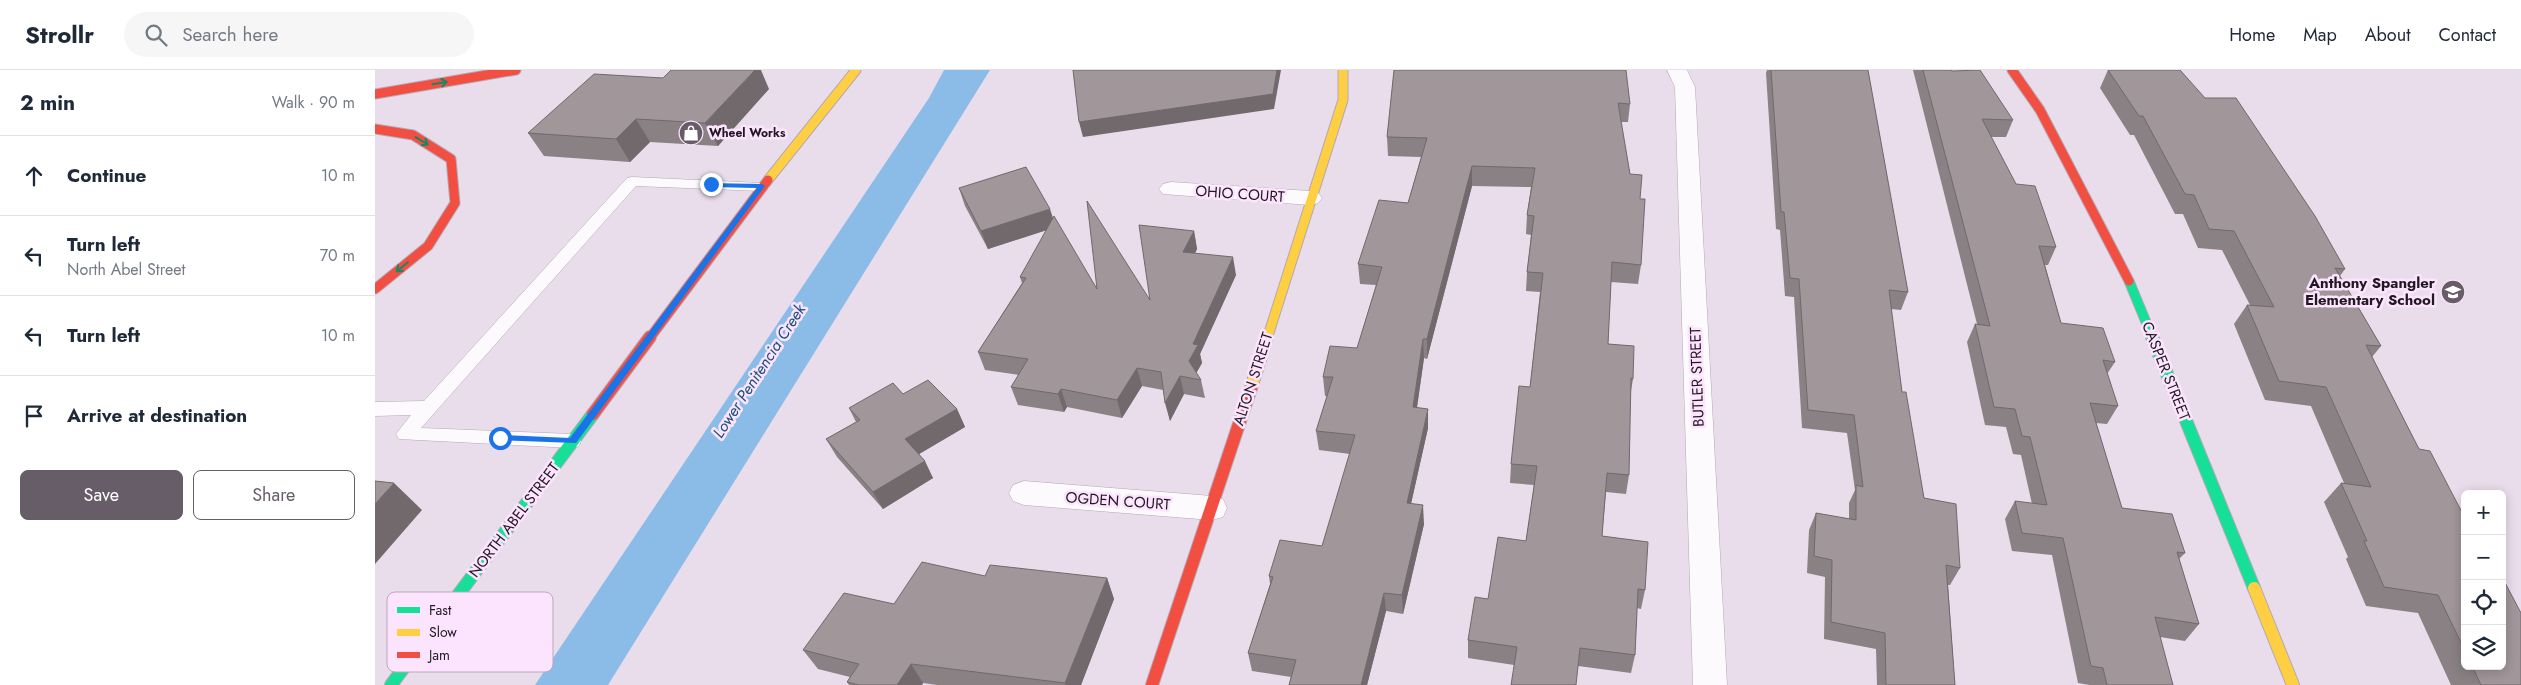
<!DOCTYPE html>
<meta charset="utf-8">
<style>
:root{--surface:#fff;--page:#f6f6f7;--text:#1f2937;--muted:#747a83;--line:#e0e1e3;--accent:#675d68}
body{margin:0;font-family:Jost,sans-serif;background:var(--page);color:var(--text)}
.controls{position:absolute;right:15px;bottom:15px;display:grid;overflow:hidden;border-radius:8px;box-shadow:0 2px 12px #0003}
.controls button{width:45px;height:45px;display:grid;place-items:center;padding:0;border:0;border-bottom:1px solid var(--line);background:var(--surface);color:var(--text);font:25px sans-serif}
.stop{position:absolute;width:15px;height:15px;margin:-11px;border:4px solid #1a73e8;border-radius:50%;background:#fff}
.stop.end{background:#1a73e8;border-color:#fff;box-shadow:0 1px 5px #0008}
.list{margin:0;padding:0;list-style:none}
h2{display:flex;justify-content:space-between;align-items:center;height:65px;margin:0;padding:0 20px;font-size:21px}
h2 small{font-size:16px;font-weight:400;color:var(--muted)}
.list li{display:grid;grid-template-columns:32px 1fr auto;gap:15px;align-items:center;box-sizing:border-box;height:80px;padding:0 20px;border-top:1px solid var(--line)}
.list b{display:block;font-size:19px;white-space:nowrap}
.list p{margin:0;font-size:16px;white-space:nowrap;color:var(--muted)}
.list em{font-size:16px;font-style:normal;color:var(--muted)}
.actions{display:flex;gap:10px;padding:15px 20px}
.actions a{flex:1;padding:11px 0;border:1px solid var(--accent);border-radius:8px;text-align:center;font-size:18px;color:var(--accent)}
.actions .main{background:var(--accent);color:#fff}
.icon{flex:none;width:28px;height:28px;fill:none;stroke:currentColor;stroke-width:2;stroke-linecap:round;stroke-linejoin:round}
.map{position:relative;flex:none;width:2146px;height:615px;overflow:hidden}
header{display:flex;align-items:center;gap:30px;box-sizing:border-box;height:70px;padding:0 25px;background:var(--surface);border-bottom:1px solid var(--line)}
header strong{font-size:24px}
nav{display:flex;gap:28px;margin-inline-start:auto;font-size:18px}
.search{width:350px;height:45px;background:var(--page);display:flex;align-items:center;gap:12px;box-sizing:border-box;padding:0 18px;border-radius:28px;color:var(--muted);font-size:19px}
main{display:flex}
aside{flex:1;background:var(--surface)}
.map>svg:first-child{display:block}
</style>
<header>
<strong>Strollr</strong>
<div class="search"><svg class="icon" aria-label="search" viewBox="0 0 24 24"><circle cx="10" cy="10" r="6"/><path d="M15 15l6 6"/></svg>Search here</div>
<nav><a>Home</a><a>Map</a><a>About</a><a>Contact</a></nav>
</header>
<main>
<aside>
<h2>2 min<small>Walk · 90 m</small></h2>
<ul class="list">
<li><svg class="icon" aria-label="ahead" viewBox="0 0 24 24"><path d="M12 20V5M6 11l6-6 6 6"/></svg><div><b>Continue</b></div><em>10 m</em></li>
<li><svg class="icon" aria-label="left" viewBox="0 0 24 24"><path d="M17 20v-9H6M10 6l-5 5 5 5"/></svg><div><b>Turn left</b><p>North Abel Street</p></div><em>70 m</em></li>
<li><svg class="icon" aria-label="left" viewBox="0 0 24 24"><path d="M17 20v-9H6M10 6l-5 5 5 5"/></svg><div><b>Turn left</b></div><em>10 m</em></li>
<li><svg class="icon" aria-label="arrive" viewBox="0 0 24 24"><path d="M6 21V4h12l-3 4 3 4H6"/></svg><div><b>Arrive at destination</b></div></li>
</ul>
<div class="actions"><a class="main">Save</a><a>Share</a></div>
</aside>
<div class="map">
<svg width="2146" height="615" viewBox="0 0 2146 615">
<rect width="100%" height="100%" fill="#eaddeb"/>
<path fill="#8bbbe7" d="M 569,0 L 615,0 L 233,615 L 160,615 L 554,28 Z"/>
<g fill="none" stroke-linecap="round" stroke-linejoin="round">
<g stroke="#b3a9b4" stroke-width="1">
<path id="lane" d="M 257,107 L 387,113 L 394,117 L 387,121 L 261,116 L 46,358 L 197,364 L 204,366 L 206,371 L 204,376 L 197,378 L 24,369 L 21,364 L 36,345 L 0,346 L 0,332 L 49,331 L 252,108 Z"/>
</g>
<g stroke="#b3a9b4" stroke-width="1">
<path id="street" d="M 1292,0 L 1312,0 L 1320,17 L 1352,615 L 1318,615 L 1300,17 Z
M 796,112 L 935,121 L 943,123 L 947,128 L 943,133 L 935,135 L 788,124 L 784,119 L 788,114 Z
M 649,411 L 837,426 L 848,429 L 852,438 L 848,447 L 837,450 L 649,435 L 638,431 L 634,423 L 638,415 Z"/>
</g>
<g stroke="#b3a9b4" stroke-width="11">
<path id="fast-far1" d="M 1754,211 L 1778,269"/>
</g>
<g stroke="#b3a9b4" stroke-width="14">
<path id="fast" d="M 1777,267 L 1879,518
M 16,615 L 218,344"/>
</g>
<g stroke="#b3a9b4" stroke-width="11">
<path id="slow-far1" d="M 393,110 L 481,0
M 892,269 L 968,30 L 968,0"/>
</g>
<g stroke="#b3a9b4" stroke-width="14">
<path id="slow" d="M 876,318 L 892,267
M 1879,518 L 1918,615"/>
</g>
<g stroke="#b3a9b4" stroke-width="11">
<path id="jam-far1" d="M 1637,0 L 1665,40 L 1754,211
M 0,24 L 141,0
M 0,59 L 38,65 L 76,89 L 80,133 L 53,176 L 0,219
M 274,269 L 393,110"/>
</g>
<g stroke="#b3a9b4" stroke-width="14">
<path id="jam" d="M 218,344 L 275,267
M 777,615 L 876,318"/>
</g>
<use href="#lane" fill="#fcfafc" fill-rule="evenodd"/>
<use href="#street" fill="#fcfafc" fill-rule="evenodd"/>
<use href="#fast-far1" stroke="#16e098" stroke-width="9"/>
<use href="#fast" stroke="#16e098" stroke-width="12"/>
<use href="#slow-far1" stroke="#ffcf43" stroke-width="9"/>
<use href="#slow" stroke="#ffcf43" stroke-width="12"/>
<use href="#jam-far1" stroke="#f24e42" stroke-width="9"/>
<use href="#jam" stroke="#f24e42" stroke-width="12"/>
</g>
<path fill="#8a8184" d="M 1019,0 L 1255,34 L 1253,52 L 1246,52 L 1255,104 L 1265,129 L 1266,195 L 1263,214 L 1236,212 L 1233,274 L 1258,309 L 1255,327 L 1254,405 L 1251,424 L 1231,422 L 1227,466 L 1270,520 L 1266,539 L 1262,538 L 1260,585 L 1256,603 L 1203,596 L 1139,595 L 1093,588 L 1093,570 L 1113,529 L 1151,471 L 1159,415 L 1135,413 L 1136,394 L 1155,317 L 1165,222 L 1151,221 L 1152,202 L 1156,165 L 1151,164 L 1152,145 L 1156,117 L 1097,116 L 1052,289 L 1049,288 L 1042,338 L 1053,339 L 1053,358 L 1036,433 L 1049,454 L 1028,544 L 1011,541 L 992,615 L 914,615 L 916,607 L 877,601 L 873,583 L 895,514 L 894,506 L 947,476 L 975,384 L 944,380 L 941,361 L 952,326 L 950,326 L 948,307 L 982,278 L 1001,215 L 985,214 L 983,194 L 1033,133 L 1046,87 L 1013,86 L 1012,67 Z
M 1392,0 L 1493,0 L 1533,222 L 1526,240 L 1516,239 L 1527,322 L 1549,428 L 1585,498 L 1575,515 L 1573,515 L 1580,615 L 1502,615 L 1501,579 L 1449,569 L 1450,507 L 1432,503 L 1434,460 L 1441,443 L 1474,449 L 1474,433 L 1480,420 L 1472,363 L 1427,358 L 1419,227 L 1410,226 L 1405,160 L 1401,159 L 1391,3 Z
M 1538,0 L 1576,0 L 1638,50 L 1631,67 L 1616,67 L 1641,114 L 1681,177 L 1673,195 L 1670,195 L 1686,253 L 1740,292 L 1732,304 L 1743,336 L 1732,354 L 1721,353 L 1747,438 L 1810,483 L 1804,489 L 1824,554 L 1810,571 L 1785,567 L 1798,615 L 1715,615 L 1703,613 L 1677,485 L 1637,481 L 1630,449 L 1640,431 L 1657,434 L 1646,385 L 1638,384 L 1631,357 L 1610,355 L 1592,272 L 1600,254 L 1602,254 Z
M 1733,0 L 1970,199 L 1965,206 L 2006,276 L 1997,287 L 2044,379 L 2090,448 L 2090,596 L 2127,596 L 2146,615 L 2076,615 L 2043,543 L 1991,536 L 1971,489 L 1973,487 L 1949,432 L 1966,413 L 1969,413 L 1936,336 L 1890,330 L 1859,254 L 1872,235 L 1875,235 L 1847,180 L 1823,178 L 1808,144 L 1800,144 L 1759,65 L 1755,65 L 1725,18 Z
M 394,19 L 343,76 L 275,72 L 255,92 L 169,86 L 153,63 Z
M 584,118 L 678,148 L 722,219 L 775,230 L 819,161 L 822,179 L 820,183 L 861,205 L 825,284 L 827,293 L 821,303 L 826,310 L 830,328 L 809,324 L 795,351 L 788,320 L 767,316 L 747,348 L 692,337 L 689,342 L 643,335 L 636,317 L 644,305 L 610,300 L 603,282 L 647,213 L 645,207 L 672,160 L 613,179 L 590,136 Z
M 528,324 L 582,339 L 590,357 L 544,384 L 558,408 L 508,439 L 462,387 L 451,369 L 481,352 L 474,338 Z
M 610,506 L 732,508 L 739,529 L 706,615 L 562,615 L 548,613 L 547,615 L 474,615 L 472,612 L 475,607 L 443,599 L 428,580 L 519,534 Z"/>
<path fill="#71696b" d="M 380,0 L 386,0 L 394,19 L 343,76 L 330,53 Z
M 902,0 L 906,0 L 899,39 L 708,67 L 704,52 Z
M 261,49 L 275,72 L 255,92 L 241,69 Z
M 1097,96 L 1097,116 L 1052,289 L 1052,269 Z
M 675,139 L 681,157 L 613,179 L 606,161 Z
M 819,161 L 822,179 L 812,199 L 808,182 Z
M 858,187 L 861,205 L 825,284 L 827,293 L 818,309 L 814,291 L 818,274 Z
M 1048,269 L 1049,288 L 1039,357 L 1038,337 Z
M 762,298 L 767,316 L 747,348 L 742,330 Z
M 805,306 L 809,324 L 795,351 L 790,333 Z
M 686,319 L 692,337 L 689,342 L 683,324 Z
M 582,339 L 590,357 L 539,387 L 530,369 Z
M 1053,339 L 1053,358 L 1032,452 L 1032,433 Z
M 550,391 L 558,408 L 508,439 L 498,422 Z
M 19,413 L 47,440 L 0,494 L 0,434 Z
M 1048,435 L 1049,454 L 1028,544 L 1027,525 Z
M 732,508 L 739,529 L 706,615 L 691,615 L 690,613 Z
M 1009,523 L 1011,541 L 992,615 L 986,615 Z
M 536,594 L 548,613 L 547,615 L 522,615 Z"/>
<path fill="#a19699" stroke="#71696b" d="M 296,0 L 380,0 L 330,53 L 261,49 L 241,69 L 153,63 L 219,4 L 288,8 Z
M 698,0 L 902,0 L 898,24 L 704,52 Z
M 1019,0 L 1251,0 L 1255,34 L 1243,33 L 1255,104 L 1267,105 L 1265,129 L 1270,129 L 1266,195 L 1237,192 L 1233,274 L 1259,276 L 1258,309 L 1256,308 L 1254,405 L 1232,403 L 1227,466 L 1273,472 L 1270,520 L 1263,519 L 1260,585 L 1205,578 L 1201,615 L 1136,615 L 1142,577 L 1093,570 L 1100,527 L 1113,529 L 1123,467 L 1151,471 L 1162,396 L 1136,394 L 1144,316 L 1155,317 L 1168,203 L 1152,202 L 1159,146 L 1152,145 L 1160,98 L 1097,96 L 1052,269 L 1048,269 L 1038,337 L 1053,339 L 1032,433 L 1048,435 L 1027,525 L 1009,523 L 986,615 L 914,615 L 921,590 L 873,583 L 898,507 L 894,506 L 905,470 L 947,476 L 980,365 L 941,361 L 958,307 L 948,307 L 955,276 L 982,278 L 1007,197 L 983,194 L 1004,130 L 1033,133 L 1052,68 L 1012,67 Z
M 1396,0 L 1493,0 L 1533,222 L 1514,220 L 1527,322 L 1531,322 L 1549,428 L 1581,434 L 1585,498 L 1571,495 L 1580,615 L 1511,615 L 1510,563 L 1456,552 L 1457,490 L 1439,486 L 1441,443 L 1481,450 L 1481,415 L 1488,417 L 1479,345 L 1433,340 L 1424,209 L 1415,208 L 1409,142 L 1406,142 Z
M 1548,0 L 1576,0 L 1577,1 L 1605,0 L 1638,50 L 1607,49 L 1641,114 L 1660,116 L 1681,177 L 1664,176 L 1686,253 L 1728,258 L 1740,292 L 1728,290 L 1743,336 L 1715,333 L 1747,438 L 1797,444 L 1810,483 L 1802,482 L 1824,554 L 1780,547 L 1798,615 L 1732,615 L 1728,598 L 1716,596 L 1688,468 L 1647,463 L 1640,431 L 1672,435 L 1655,367 L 1647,366 L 1640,339 L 1619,337 L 1600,254 L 1615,256 Z
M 1733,0 L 1805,0 L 1830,28 L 1861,28 L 1940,146 L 1970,199 L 1960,198 L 2006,276 L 1991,275 L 2044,379 L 2055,381 L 2090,448 L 2090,581 L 2063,525 L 2009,517 L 1989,471 L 1992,471 L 1966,413 L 1996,417 L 1951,317 L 1904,311 L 1872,235 L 1899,237 L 1859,161 L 1834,159 L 1819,125 L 1810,124 L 1768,46 L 1764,46 Z
M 651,97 L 675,139 L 606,161 L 584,118 Z
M 712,131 L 775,230 L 764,155 L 819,161 L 808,182 L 858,187 L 818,274 L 823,275 L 814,291 L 826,310 L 805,306 L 790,333 L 786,302 L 762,298 L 742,330 L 686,319 L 683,324 L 636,317 L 653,289 L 603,282 L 651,208 L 645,207 L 679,146 L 722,219 Z
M 553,310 L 582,339 L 530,369 L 550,391 L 498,422 L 451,369 L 485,350 L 474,338 L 518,313 L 528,324 Z
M 0,411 L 19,413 L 0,434 Z
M 547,492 L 610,506 L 615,495 L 732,508 L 690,613 L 536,594 L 522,615 L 484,615 L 472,612 L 484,594 L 428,580 L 469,523 L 519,534 Z
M 2127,507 L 2146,543 L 2146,615 L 2106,615 L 2097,596 L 2127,596 Z"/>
<defs><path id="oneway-shaft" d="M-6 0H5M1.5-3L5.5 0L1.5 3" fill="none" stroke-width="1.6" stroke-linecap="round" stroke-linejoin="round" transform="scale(1.25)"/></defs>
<g stroke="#1b8663">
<use href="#oneway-shaft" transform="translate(65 13) rotate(-9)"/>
<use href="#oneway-shaft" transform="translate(47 71) rotate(31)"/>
<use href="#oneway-shaft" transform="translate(27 197) rotate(141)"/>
</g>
<path fill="#1a73e8" d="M 333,113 L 387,114 L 390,116 L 201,373 L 122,370 L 122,366 L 125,365 L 195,368 L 382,118 L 336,117 Z"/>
<defs>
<g id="shop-disc" transform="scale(1.25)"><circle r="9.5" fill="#675d68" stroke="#fde4fe"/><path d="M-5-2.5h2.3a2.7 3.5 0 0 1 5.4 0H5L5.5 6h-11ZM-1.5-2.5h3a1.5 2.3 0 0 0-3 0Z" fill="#fff"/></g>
<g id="school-disc" transform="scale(1.25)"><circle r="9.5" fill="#675d68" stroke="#fde4fe"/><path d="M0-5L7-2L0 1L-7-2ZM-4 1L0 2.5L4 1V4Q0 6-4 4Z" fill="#fff"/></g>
</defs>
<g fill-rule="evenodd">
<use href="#shop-disc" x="316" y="63"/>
<use href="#school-disc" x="2078" y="222"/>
</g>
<g text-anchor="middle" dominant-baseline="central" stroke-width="5" stroke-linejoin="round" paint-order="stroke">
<g font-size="12" font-weight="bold" fill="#211822" stroke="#fde4fe" text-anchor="start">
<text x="334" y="63">Wheel Works</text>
</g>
<g font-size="15" fill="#211822" stroke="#fde4fe">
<text transform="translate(865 124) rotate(4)">OHIO COURT</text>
<text transform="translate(1791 301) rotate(68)">CASPER STREET</text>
<text transform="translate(1322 307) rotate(-92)">BUTLER STREET</text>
<text transform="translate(878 309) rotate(-72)">ALTON STREET</text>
<text transform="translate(743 431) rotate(4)">OGDEN COURT</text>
<text transform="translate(139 450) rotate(-53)">NORTH ABEL STREET</text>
</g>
<g font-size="15" font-weight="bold" fill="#211822" stroke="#fde4fe" text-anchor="end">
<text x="2060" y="213">Anthony Spangler<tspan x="2060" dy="17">Elementary School</tspan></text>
</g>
<g font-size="16" font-style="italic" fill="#1c5278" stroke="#fde4fe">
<text transform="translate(384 301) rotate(-57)">Lower Penitencia Creek</text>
</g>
</g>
<rect x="12" y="522" width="166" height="80" rx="8" fill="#fde4fe" stroke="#bba7bc" stroke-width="1"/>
<rect x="22" y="537" width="23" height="6" fill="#16e098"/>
<rect x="22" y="559" width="23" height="7" fill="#ffcf43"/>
<rect x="22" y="582" width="23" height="6" fill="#f24e42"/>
<g font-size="14" fill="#211822">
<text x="54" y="545">Fast</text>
<text x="54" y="567">Slow</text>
<text x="54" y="590">Jam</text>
</g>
</svg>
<div class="controls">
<button>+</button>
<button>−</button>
<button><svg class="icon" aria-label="locate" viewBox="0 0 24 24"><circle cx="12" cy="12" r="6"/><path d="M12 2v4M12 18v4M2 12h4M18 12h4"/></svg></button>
<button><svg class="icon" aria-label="layers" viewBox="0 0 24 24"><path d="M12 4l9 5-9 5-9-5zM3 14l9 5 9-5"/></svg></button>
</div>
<div class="stop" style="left:125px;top:368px"></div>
<div class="stop end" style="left:336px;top:114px"></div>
</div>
</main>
